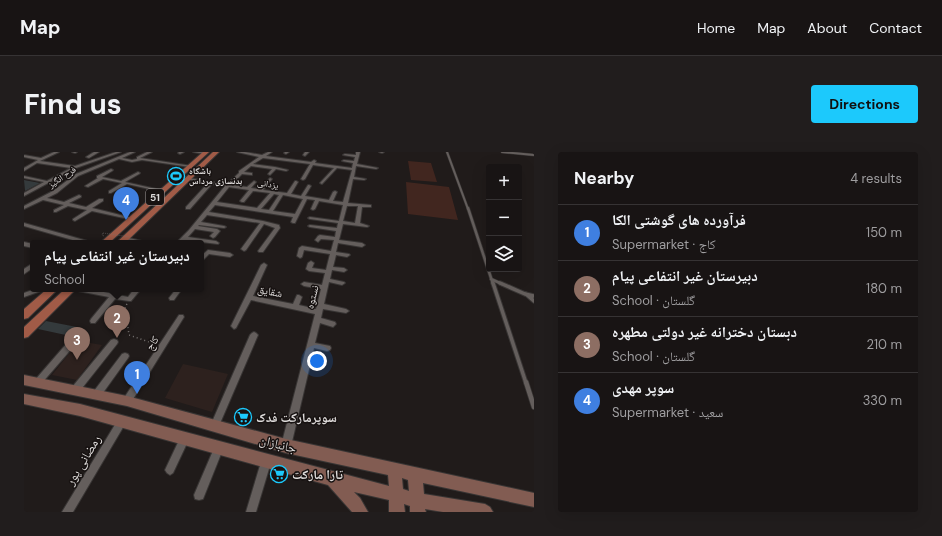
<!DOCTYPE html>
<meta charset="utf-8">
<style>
:root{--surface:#181414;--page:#211d1d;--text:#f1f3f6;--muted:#9f9ea0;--line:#363334;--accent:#1cc9fc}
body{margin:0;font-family:"DM Sans","Noto Naskh Arabic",sans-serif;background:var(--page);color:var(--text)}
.controls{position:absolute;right:12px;top:12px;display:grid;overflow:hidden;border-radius:4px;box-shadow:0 4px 16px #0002}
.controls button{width:36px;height:36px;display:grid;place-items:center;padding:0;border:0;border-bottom:1px solid var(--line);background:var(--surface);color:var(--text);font:20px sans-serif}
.you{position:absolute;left:293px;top:209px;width:14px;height:14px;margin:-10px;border:3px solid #fff;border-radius:50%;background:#1a73e8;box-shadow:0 0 0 6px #1a73e833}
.badge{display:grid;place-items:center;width:26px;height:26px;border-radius:50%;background:var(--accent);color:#fff;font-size:13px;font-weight:700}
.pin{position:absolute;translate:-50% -33px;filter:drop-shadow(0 1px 2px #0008)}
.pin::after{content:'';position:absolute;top:21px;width:14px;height:12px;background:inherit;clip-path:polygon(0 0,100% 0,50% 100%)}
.popup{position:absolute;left:6px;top:88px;width:174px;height:52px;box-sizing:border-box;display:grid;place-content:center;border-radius:4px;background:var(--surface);filter:drop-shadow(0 1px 3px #0005);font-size:13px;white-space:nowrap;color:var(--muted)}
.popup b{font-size:15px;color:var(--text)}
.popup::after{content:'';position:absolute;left:50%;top:100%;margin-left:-8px;border:8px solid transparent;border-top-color:var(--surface)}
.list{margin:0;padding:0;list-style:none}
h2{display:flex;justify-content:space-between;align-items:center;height:52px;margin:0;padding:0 16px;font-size:17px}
h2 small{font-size:13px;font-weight:400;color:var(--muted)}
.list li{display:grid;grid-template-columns:26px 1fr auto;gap:12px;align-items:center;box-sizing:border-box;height:56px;padding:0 16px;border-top:1px solid var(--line)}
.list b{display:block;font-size:15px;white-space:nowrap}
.list p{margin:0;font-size:13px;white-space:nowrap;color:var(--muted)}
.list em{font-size:13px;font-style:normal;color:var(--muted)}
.icon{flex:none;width:22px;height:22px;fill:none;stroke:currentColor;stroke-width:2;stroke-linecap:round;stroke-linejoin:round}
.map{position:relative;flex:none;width:510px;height:360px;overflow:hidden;border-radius:4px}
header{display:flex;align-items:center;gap:24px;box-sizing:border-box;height:56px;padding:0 20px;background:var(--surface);border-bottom:1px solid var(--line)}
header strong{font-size:19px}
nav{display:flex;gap:22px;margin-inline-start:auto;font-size:14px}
.intro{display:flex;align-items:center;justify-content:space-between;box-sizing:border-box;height:96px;padding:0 24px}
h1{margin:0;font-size:28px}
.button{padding:10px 18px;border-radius:4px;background:var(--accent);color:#111;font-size:14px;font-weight:700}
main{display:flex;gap:24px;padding:0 24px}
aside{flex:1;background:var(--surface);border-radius:4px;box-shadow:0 4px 16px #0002}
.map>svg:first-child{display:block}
</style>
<header>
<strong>Map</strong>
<nav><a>Home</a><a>Map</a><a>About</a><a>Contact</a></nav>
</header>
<div class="intro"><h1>Find us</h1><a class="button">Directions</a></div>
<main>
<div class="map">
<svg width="510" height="360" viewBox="0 0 510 360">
<rect width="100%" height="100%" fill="#201b1a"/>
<path fill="#2d211e" d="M 55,189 L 78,193 L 53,228 L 28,223 Z
M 159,212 L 204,222 L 188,260 L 141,246 Z"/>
<path fill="#41261f" d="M 384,9 L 407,11 L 413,30 L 387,28 Z
M 382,30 L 425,35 L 434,68 L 384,62 Z"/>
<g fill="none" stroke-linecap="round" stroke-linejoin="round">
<path stroke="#735248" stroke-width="1" d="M 44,29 L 53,22"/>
</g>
<path fill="#343a3c" d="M 0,28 L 16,31 L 1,39 Z
M 22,169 L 58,176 L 51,185 L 14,177 Z"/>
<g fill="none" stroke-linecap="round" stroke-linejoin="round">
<g stroke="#383534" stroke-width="3">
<path id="lane-far3" d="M 423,0 L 444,57
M 478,0 L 510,3"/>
</g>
<g stroke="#383534" stroke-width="4">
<path id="lane-far2" d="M 444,56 L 469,132
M 467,127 L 478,132"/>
</g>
<g stroke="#383534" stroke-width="5.5">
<path id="lane-far1" d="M 469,131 L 502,231
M 476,131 L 501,142 L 510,144
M 502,142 L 510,149"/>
</g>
<g stroke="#383534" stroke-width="6">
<path id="lane" d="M 502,230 L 510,255"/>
</g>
<g stroke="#383534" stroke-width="2">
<path id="street" d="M 30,0 L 35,0 L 16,9 L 51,14 L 92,0 L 97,0 L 52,16 L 0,44 L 0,41 L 20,30 L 0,26 L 0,24 L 23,29 L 47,16 L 13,11 L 0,19 L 0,16 L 14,8 L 0,5 L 0,3 L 17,6 Z
M 48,0 L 53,0 L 51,1 Z
M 70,0 L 75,0 L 65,6 L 62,5 Z
M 106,0 L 111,0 L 98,6 L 108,8 L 113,7 L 113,5 L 123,0 L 128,0 L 116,6 L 168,14 L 166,15 L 118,8 L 108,10 L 95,7 L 54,24 L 33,41 L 23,46 L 40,50 L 55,43 L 57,44 L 57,45 L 45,51 L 62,55 L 75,47 L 79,47 L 79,49 L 68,56 L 109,66 L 109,68 L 68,59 L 51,69 L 49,68 L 49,67 L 63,58 L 44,54 L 32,60 L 30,60 L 30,58 L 40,53 L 19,48 L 0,57 L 0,54 L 29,39 L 52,22 Z
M 155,0 L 160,0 L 156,2 L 154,1 Z
M 169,0 L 181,0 L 183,1 L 181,2 Z
M 213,0 L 221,0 L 238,3 L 244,0 L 248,0 L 242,4 L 287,10 L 290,8 L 292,9 L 291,11 L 328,16 L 329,11 L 318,9 L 320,8 L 330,9 L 331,5 L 319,3 L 321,2 L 332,3 L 332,0 L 336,0 L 333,12 L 354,16 L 352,17 L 332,14 L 330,25 L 342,27 L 340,28 L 329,27 L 324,51 L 347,53 L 347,55 L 338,55 L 336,71 L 345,74 L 343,75 L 319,72 L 315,88 L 338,91 L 341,93 L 338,95 L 314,91 L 312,100 L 325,102 L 326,103 L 323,105 L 312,103 L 309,115 L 320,116 L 323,118 L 320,120 L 308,118 L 306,127 L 320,130 L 321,131 L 318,133 L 305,130 L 300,152 L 322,157 L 325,159 L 322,161 L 299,157 L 297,166 L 311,170 L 312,172 L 309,175 L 296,171 L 291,191 L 306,194 L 307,196 L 306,198 L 303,199 L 290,196 L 267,294 L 265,297 L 262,299 L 259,297 L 257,294 L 291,162 L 227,148 L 212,176 L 210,177 L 207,174 L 237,113 L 240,111 L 243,113 L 229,144 L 269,152 L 273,143 L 275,143 L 278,145 L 275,153 L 292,157 L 297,137 L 280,134 L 277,132 L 280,130 L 298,133 L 301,121 L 285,119 L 282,117 L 284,111 L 287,109 L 290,111 L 288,116 L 302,118 L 306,102 L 280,98 L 278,105 L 276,106 L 273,104 L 275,96 L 278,94 L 307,99 L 310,88 L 297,87 L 294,90 L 291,88 L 294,84 L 296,83 L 311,85 L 312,79 L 286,75 L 284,74 L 286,73 L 313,76 L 314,71 L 286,67 L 284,66 L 286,65 L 315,69 L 319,53 L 295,49 L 291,57 L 289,58 L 287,57 L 291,48 L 283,47 L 271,71 L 269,71 L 267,70 L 269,65 L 191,53 L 185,60 L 239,69 L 255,73 L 256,76 L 239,100 L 235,100 L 234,99 L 251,76 L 240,72 L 222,98 L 220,99 L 217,97 L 236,71 L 183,63 L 177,70 L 200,74 L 202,75 L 200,76 L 175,73 L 174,74 L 193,77 L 196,79 L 191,85 L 189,86 L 186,84 L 190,80 L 171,77 L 164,85 L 192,89 L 195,91 L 194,92 L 161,88 L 158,91 L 152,91 L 165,78 L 201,34 L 188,32 L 166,57 L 162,57 L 162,55 L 184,31 L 162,27 L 164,26 L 203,32 L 215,21 L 215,19 L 235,5 ZM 239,6 L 286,12 L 277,27 L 279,28 L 281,27 L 289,13 L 310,16 L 296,31 L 298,32 L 313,16 L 328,18 L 319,50 L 309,49 L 313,40 L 311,39 L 309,40 L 305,48 L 281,44 L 287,34 L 285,33 L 284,33 L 277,44 L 267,42 L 274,30 L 272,29 L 271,29 L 263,41 L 239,38 L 248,27 L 246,26 L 235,37 L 227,36 L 232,30 L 230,29 L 223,35 L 207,33 L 218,22 L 228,23 L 228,21 L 220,20 L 227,14 L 248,17 L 244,22 L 246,23 L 252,17 L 262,19 L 264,18 L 251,15 L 229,12 ZM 205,35 L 225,38 L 216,49 L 218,50 L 220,50 L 229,39 L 246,41 L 233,56 L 193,50 ZM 250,42 L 255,43 L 245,58 L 237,57 ZM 259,43 L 279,47 L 271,62 L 249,59 ZM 323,54 L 334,54 L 331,71 L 319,69 Z
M 261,0 L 265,0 L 262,2 L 260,1 Z
M 281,0 L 285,0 L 281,4 L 279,3 Z
M 355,0 L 360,0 L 358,1 Z
M 87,17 L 89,18 L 88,19 L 78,25 L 97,29 L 114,20 L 116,21 L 115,22 L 101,30 L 141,39 L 139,40 L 103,32 L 87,41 L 85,41 L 85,39 L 98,31 L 79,27 L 64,35 L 61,34 L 74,26 L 73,26 L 73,24 Z
M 0,71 L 67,90 L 68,91 L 59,91 L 0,74 Z
M 101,85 L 122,90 L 123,91 L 113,91 L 99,88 L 99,86 Z
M 0,90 L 9,92 L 9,96 L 0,94 Z
M 184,98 L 206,101 L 209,103 L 206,105 L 185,102 L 179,108 L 177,109 L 177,104 Z
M 9,111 L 9,116 L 0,122 L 0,117 Z
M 11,137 L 21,137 L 20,138 L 0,145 L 0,141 Z
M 51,137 L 65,137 L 104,145 L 110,137 L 117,137 L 107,149 L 105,149 L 91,147 L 71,171 L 67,171 L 66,169 L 67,167 L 85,145 L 54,139 Z
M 152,137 L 158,137 L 150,148 L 146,148 L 145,146 Z
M 155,163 L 159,163 L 160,165 L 106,252 L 103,253 L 100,252 L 99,249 L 100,246 Z
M 230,180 L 232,181 L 234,183 L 194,276 L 191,277 L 188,276 L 187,273 L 188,270 L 226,183 L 228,181 Z
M 90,187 L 93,188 L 94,190 L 93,192 L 55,240 L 52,241 L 49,240 L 48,237 L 49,234 L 87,188 Z
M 47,189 L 50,190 L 51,192 L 50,194 L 17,232 L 14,233 L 11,232 L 10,230 L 11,228 L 44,190 Z
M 101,201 L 104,202 L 105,204 L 104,206 L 76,245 L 73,246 L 70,245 L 69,242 L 70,239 L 98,202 Z
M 98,265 L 101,266 L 102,269 L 101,272 L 49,360 L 38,360 L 95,266 Z
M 160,282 L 163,284 L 165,287 L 149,321 L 146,323 L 143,321 L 141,318 L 157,284 Z
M 194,292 L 197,294 L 199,297 L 179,347 L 175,348 L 171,347 L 170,343 L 191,294 Z
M 242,305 L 245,307 L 247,310 L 232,360 L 222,360 L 237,310 L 239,307 Z"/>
</g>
<g stroke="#383534" stroke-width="2">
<path id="secondary" d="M 0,223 L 103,244 L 262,287 L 510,341 L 510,355 L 399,331 L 400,342 L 461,352 L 466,355 L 469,360 L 419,360 L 401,357 L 402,360 L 386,360 L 386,354 L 380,352 L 381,360 L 365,360 L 365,348 L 330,340 L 336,346 L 344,360 L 328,360 L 304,333 L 56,264 L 0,252 L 0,242 L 56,252 L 365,334 L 364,323 L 262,301 L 103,254 L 0,233 ZM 378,326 L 384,328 L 385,339 L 379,337 Z"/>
</g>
<g stroke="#383534" stroke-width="2">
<path id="primary" d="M 179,0 L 185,0 L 85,91 L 76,91 Z
M 189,0 L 195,0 L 101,91 L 92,91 Z
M 23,137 L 34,137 L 4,166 L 0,167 L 0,157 Z
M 41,137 L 52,137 L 4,185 L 0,186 L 0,175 Z"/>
</g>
<path stroke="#787473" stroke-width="1" stroke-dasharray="0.5 1.5" stroke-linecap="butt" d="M 79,81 L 78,83 L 80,84"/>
<path stroke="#787473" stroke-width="1.5" stroke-dasharray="1 3" stroke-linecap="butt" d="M 103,152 L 101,155 L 105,183 L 131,192"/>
<use href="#lane-far3" stroke="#645e5c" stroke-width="2"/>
<use href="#lane-far2" stroke="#645e5c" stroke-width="2.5"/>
<use href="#lane-far1" stroke="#645e5c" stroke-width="3.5"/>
<use href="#lane" stroke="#645e5c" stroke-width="4.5"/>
<use href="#street" fill="#645e5c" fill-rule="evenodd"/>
<use href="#secondary" fill="#825c52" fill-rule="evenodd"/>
<use href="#primary" fill="#a15b47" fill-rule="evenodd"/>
<path stroke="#787473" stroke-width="1" stroke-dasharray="0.5 1.5" stroke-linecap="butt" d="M 79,81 L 106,85"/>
</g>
<defs>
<g id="stadium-ring" transform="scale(0.9)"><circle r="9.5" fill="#171211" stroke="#1cc9fc" stroke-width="1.5"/><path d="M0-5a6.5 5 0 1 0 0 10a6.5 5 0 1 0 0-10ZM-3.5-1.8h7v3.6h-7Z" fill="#1cc9fc"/></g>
<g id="supermarket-ring" transform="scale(0.9)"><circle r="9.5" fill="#171211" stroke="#1cc9fc" stroke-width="1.5"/><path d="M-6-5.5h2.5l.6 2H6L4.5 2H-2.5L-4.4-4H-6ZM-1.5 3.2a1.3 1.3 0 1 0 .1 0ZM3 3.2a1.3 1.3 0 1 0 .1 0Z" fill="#1cc9fc"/></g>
</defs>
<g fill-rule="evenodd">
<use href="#stadium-ring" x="152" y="24"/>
<use href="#supermarket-ring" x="219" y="265"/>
<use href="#supermarket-ring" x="255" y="322"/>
</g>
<g text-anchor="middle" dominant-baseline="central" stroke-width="3" stroke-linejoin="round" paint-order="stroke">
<g font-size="9" font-weight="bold" fill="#dddad9" stroke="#171211" text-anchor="start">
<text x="165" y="19">باشگاه<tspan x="165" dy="10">بدنسازی مرداس</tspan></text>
</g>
<g font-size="9" fill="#dddad9" stroke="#171211">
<text transform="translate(38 25) rotate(-34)">فرح انگیز</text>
<text transform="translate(244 32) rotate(9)">یزدانی</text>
</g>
<rect fill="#171211" stroke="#a29e9d" stroke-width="1" x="122" y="37" width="18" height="16" rx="3"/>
<g font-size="10" font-weight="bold" fill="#dddad9">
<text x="131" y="45">51</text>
</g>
<g font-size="11" fill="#dddad9" stroke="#171211">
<text transform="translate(246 139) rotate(11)">شقایق</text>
<text transform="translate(288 145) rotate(-76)">نستوه</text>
<text transform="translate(128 191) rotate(-57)">کاج</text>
</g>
<g font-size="13" font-weight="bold" fill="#dddad9" stroke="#171211" text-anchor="start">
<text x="232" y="265">سوپرمارکت فدک</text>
<text x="268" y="322">تارا مارکت</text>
</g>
<g font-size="13" fill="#dddad9" stroke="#171211">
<text transform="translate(254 292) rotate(14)">جانبازان</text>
<text transform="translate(59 308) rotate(-59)">رمضانی پور</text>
</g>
</g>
</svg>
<div class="controls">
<button>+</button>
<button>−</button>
<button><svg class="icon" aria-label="layers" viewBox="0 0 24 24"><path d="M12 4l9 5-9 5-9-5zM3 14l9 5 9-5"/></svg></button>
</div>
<div class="you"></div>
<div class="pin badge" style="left:113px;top:242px;background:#3f7fe0">1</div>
<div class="pin badge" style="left:93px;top:186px;background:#8d6e63">2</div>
<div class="popup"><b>دبیرستان غیر انتفاعی پیام</b>School</div>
<div class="pin badge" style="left:53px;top:208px;background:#8d6e63">3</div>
<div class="pin badge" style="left:102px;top:68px;background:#3f7fe0">4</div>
</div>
<aside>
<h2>Nearby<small>4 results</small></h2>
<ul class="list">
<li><span class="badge" style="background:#3f7fe0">1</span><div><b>فرآورده های گوشتی الکا</b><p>Supermarket · کاج</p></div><em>150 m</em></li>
<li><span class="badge" style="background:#8d6e63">2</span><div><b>دبیرستان غیر انتفاعی پیام</b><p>School · گلستان</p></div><em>180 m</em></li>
<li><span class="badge" style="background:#8d6e63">3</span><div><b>دبستان دخترانه غیر دولتی مطهره</b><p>School · گلستان</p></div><em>210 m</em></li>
<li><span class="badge" style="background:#3f7fe0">4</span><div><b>سوپر مهدی</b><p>Supermarket · سعید</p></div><em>330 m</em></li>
</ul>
</aside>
</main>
